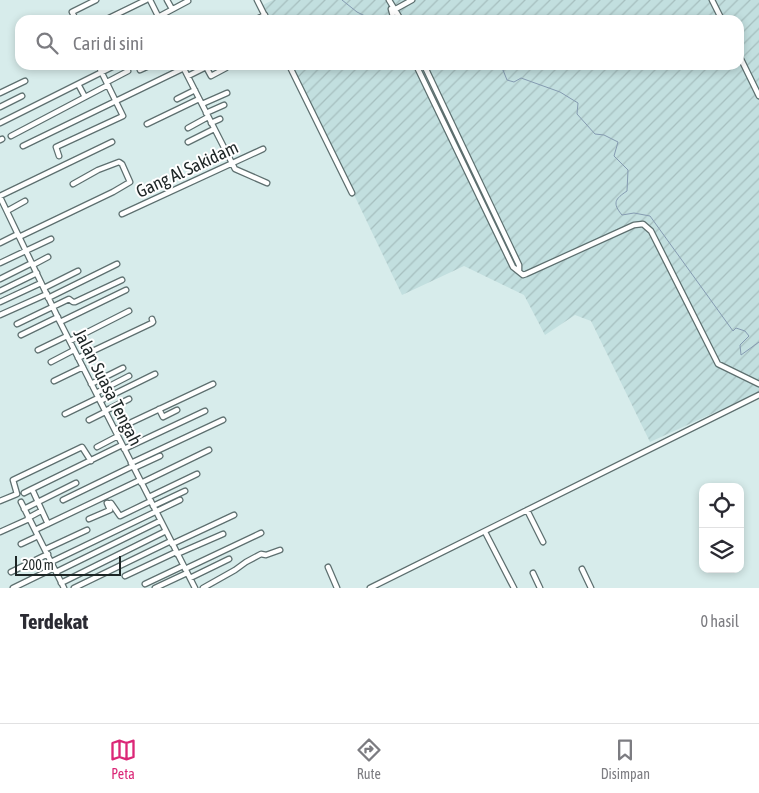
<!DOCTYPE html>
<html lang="id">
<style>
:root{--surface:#fff;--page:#f7f7f7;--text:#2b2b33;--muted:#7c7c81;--line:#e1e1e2;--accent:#db2777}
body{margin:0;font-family:"Asap Condensed",sans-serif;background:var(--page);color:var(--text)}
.controls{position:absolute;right:15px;bottom:15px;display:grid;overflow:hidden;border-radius:10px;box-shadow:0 2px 8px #0003}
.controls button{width:45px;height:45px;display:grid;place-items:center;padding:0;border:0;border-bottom:1px solid var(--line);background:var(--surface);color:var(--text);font:25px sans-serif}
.scale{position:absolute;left:15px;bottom:12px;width:106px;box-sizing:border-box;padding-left:5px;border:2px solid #1d2525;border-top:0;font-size:14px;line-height:18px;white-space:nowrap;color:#1d2525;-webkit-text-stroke:4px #fff;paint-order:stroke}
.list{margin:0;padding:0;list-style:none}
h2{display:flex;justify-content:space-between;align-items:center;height:65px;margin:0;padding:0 20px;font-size:21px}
h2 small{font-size:16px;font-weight:400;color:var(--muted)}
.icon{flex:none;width:28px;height:28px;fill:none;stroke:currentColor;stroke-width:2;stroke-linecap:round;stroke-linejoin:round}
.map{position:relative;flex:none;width:759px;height:588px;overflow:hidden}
.search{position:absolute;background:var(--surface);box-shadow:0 2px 8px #0003;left:15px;right:15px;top:15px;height:55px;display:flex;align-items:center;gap:12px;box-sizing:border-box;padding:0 18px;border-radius:15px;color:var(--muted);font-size:19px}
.sheet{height:135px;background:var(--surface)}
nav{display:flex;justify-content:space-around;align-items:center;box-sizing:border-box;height:70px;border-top:1px solid var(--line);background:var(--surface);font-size:14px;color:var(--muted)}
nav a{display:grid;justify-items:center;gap:2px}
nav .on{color:var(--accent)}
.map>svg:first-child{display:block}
</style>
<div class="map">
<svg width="759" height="588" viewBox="0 0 759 588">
<defs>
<pattern id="industrial-furrows" width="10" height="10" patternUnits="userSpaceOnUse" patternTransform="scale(1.25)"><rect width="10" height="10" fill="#c2dfdf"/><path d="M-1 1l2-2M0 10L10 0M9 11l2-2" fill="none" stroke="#a6bfbf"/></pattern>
</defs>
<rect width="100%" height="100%" fill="#d7eceb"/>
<path fill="url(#industrial-furrows)" d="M 273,0 L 759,0 L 759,398 L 753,395 L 650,442 L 591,321 L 575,315 L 545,335 L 524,295 L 464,266 L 402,295 L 292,65 L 739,65 L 739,20 L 271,20 L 263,5 Z"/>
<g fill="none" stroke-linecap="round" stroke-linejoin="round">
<path stroke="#859bb1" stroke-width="1" d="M 342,0 L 357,12 L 373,20
M 496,65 L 503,70 L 507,80 L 514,82 L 521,78 L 560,92 L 578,103 L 577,114 L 595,134 L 604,135 L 618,142 L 614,156 L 628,170 L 627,191 C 615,199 612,203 622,215 L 634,213 L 650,216 L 733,331 L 736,328 L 745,331 L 749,336 L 740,345 L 741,355 L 759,342"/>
<g stroke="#5d6f6f" stroke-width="7">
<path id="minor" d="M 150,0 L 160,20
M 167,0 L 172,9
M 257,0 L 267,20
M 389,0 L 401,20
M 712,0 L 722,20
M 391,9 L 394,20
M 392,11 L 412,0
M 158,17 L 188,1
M 76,20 L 72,12 L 96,0
M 105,20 L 146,0
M 255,20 L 265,15
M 739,55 L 759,96
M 182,65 L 235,169 L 267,183
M 205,65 L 211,76 L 226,68
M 289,65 L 352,193
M 416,65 L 513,267 L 523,275 L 526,274 L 634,225 L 643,224 L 651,231 L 718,364 L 759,384
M 424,65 L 519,265 L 519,271
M 140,70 L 151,65
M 188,76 L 210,65
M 107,82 L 128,71
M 78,84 L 85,97
M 0,93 L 25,81
M 177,99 L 195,90
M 202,104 L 227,93
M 0,107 L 22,96
M 206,113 L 224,105
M 0,123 L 116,65
M 211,123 L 220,119
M 147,124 L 199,99
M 188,128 L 208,117
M 11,136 L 108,85
M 0,140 L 2,139
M 188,142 L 214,129
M 23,146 L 184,68
M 59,156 L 56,147 L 123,116 L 98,65
M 0,196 L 112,142
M 0,197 L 60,322 L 195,588
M 7,211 L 25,201
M 122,214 L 263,149
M 19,237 L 113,192 L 130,182 L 122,164 L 119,162 L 98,170 L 73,184
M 0,243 L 18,234
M 0,263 L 51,239
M 33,265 L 48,257
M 0,279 L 32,263
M 44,288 L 78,271
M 0,291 L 37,273
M 48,298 L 117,264
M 0,302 L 41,283
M 0,315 L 47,294
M 60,322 L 126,290
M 17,324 L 69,299 L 73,302 L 75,302 L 122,280
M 21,335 L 58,317
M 70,341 L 129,311
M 38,350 L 67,336
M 78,358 L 152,323 L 153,322 L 152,319
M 51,362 L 74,350
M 54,381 L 83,367
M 91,384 L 123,368
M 96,393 L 129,376
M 100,401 L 155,374
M 159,409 L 163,417 L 177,410
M 105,411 L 129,399
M 65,414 L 98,398
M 89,420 L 105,412
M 115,430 L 213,384
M 97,447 L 118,436
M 124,449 L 205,411
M 131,463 L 223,420
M 134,468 L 160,456
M 141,483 L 209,450
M 32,489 L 122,445
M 24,493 L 32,489 L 48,524
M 149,497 L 197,474
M 63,500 L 133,466
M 0,501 L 17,494 L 13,480 L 82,447 L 91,461
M 21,502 L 64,588
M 108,504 L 111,503 L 120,516 L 151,501
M 153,506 L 185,491
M 24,509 L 76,483
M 527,510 L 543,542
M 28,518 L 41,511
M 89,519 L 110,510 L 107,503
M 35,530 L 140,480
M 0,532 L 29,519
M 485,532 L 514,588
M 21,544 L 38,536
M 172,544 L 234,515
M 46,549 L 87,530
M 177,554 L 223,534
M 51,562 L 180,500
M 328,567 L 337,588
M 185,569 L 261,533
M 582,569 L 591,588
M 11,572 L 48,554
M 56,572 L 160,521
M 533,573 L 540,588
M 125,576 L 176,552
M 190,578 L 229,559
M 61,583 L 166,531
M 145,584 L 183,566
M 13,588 L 54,568
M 74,588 L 171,541
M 155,588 L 187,573
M 203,588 L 235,570 L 246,562 L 261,554 L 266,555 L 280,550
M 370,588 L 759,395"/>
</g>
<use href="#minor" stroke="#fff" stroke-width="4.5"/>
</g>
<g text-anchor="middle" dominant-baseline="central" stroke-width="4" stroke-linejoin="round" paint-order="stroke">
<g font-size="18" fill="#1d2525" stroke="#fff">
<text transform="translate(187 169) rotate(-25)">Gang Al Sakidam</text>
<text transform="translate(108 387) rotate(63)">Jalan Suasa Tengah</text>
</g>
</g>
</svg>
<div class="controls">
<button><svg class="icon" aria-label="locate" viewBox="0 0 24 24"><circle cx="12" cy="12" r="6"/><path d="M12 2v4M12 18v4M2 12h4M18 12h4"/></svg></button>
<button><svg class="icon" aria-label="layers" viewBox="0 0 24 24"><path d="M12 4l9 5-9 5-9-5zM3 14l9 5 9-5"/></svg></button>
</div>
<div class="scale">200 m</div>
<div class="search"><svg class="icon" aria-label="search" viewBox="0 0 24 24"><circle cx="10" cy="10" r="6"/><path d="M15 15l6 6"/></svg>Cari di sini</div>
</div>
<section class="sheet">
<h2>Terdekat<small>0 hasil</small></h2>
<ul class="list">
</ul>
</section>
<nav>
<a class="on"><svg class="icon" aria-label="map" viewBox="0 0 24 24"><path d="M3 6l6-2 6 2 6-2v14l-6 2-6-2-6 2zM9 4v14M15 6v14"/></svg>Peta</a>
<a><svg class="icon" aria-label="directions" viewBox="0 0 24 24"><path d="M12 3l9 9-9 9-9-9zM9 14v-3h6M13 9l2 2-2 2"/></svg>Rute</a>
<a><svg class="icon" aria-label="saved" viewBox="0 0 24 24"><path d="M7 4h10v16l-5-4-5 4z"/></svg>Disimpan</a>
</nav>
